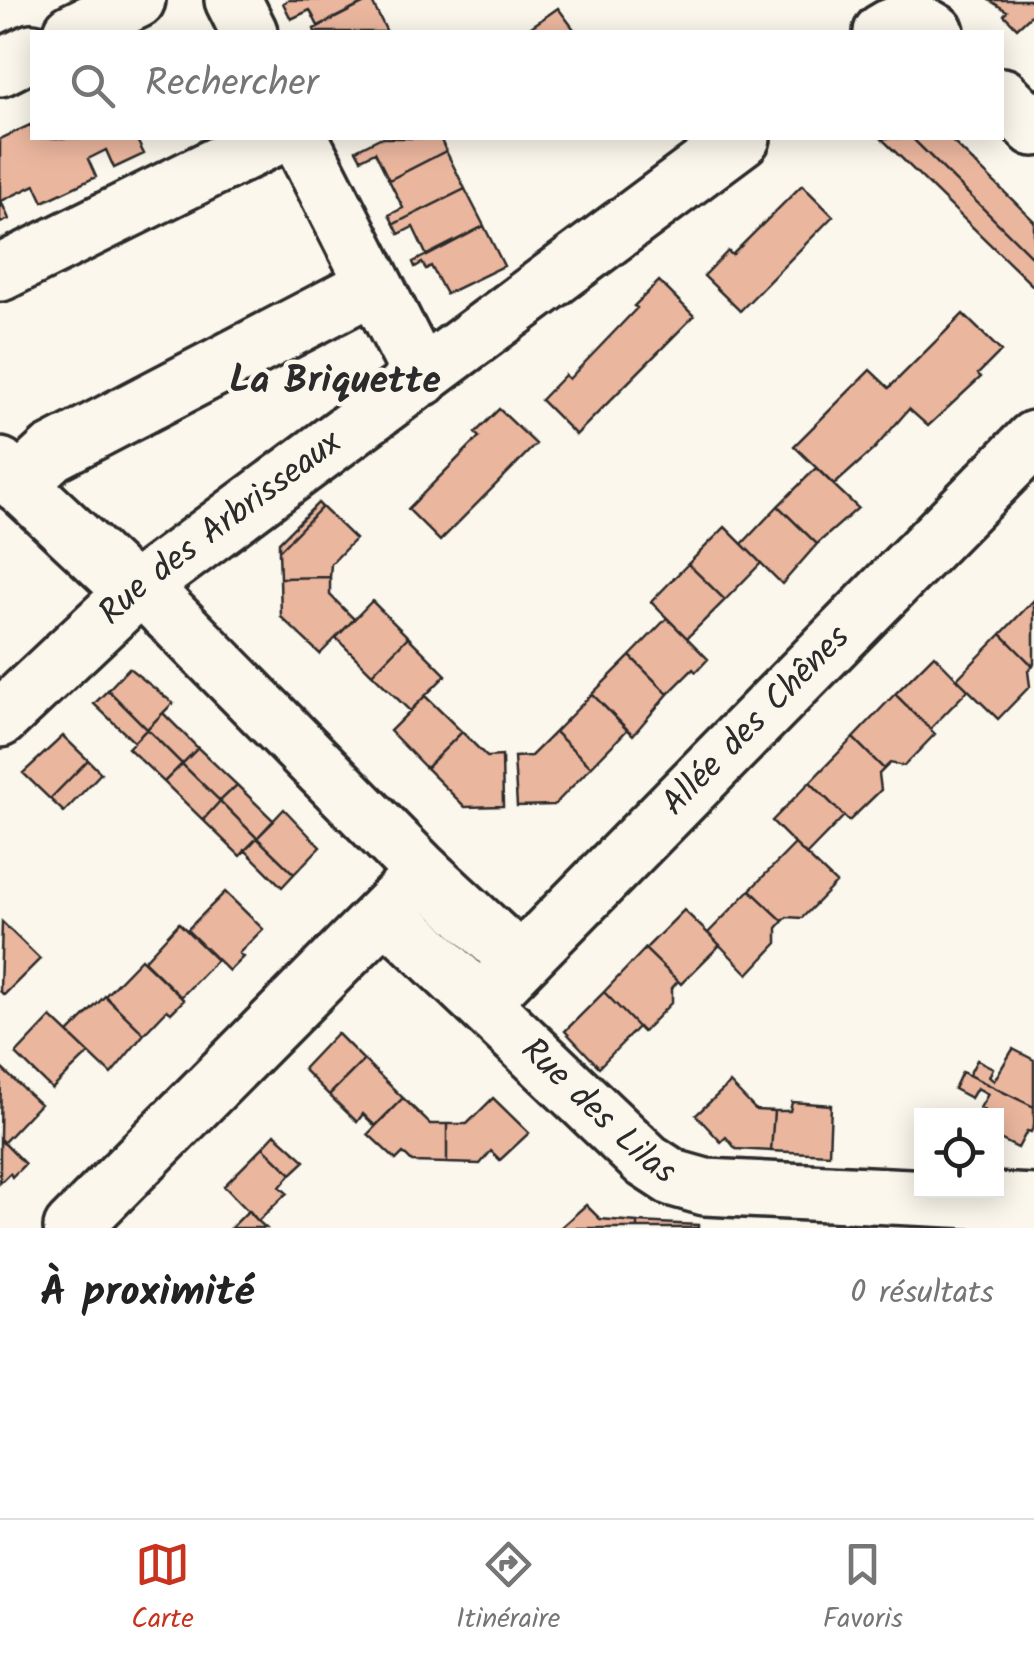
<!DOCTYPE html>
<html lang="fr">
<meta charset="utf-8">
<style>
:root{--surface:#fff;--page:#f6f6f6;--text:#222;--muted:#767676;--line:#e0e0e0;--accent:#c8321e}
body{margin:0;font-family:Kalam,sans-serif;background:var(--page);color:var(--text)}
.controls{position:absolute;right:30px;bottom:30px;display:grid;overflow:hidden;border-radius:0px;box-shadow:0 5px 25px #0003}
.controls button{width:90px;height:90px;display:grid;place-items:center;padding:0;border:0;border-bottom:2px solid var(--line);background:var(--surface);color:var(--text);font:50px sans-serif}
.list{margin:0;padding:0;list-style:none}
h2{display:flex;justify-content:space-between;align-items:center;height:130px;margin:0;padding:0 40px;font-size:42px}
h2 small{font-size:32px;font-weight:400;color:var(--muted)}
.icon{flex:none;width:55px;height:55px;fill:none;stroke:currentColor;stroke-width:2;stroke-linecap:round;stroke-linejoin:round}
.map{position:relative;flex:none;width:1034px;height:1228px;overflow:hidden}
.search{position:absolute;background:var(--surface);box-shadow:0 5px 25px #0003;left:30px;right:30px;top:30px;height:110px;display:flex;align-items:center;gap:25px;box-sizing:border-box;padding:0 35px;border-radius:0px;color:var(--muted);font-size:38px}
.sheet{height:290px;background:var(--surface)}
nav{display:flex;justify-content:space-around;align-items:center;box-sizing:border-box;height:140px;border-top:2px solid var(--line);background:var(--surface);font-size:28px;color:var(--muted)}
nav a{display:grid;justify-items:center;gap:5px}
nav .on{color:var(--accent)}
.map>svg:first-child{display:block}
</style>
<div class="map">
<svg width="1034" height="1228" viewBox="0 0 1034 1228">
<rect width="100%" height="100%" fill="#fbf7ec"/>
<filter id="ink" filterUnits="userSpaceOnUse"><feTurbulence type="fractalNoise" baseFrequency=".01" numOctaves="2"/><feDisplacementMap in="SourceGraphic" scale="20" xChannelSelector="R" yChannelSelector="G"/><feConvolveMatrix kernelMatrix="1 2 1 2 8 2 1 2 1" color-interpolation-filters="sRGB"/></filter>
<g filter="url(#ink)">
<path fill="#ebb69e" stroke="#2b2b2b" stroke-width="2.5" d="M 289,0 L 365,0 L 366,2 L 318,26 L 310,10 L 291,19 L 283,3 Z
M 371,0 L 387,32 L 315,32 L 314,29 Z
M 989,0 L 1034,0 L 1034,18 L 1031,15 L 1017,28 L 1004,15 L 1007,11 Z
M 558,8 L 576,32 L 524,32 Z
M 32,124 L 32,138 L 136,138 L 144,154 L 114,168 L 106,150 L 88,159 L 96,177 L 43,202 L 35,185 L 1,201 L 9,219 L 0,223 L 0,139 Z
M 380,138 L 440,138 L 446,151 L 389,180 L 375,152 L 361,159 L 356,150 Z
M 884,138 L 912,138 L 1034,259 L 1034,287 L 882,139 Z
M 912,138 L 949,138 L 1034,221 L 1034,259 Z
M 446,151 L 465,189 L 394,224 L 389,215 L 403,208 L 389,180 Z
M 802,185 L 833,216 L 740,311 L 704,276 L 728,251 L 732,255 Z
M 465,189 L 484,226 L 427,256 L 413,227 L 399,234 L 394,224 Z
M 484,226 L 504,266 L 446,294 L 431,266 L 426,269 L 422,263 L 415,267 L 413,262 Z
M 659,281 L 694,316 L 576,435 L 541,400 L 565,375 L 569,379 L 637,308 L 634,306 Z
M 963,314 L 1001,351 L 978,374 L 981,377 L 928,426 L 909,409 L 874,449 L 834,485 L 794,446 L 870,370 L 889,388 Z
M 499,409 L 536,444 L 440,541 L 408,509 L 479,437 L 475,433 Z
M 816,468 L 858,508 L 817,544 L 778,506 Z
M 318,503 L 322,507 L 279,551 L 279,542 Z
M 778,506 L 817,544 L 782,584 L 742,544 Z
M 322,507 L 355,539 L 331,564 L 330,577 L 280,578 L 279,551 Z
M 725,527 L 761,563 L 725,600 L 688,564 Z
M 688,564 L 725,600 L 687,638 L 651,602 Z
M 330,577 L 330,595 L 354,619 L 320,654 L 281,617 L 280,578 Z
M 1034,600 L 1034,664 L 1033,666 L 1001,634 Z
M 372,601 L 408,637 L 372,674 L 336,638 Z
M 667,618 L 708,659 L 696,672 L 693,669 L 668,694 L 630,656 Z
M 1001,634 L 1033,666 L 1028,671 L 1030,686 L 998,719 L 957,679 Z
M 408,637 L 446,675 L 410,711 L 372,674 Z
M 934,655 L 968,690 L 930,729 L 895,694 Z
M 630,656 L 668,694 L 633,735 L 592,694 Z
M 129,668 L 173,703 L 147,729 L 108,690 Z
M 108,690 L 147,729 L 134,742 L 94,704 Z
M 592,694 L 627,730 L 591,767 L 555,732 Z
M 895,694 L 935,734 L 904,766 L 890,763 L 884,769 L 853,738 Z
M 425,696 L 462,732 L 426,768 L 390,731 Z
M 163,713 L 198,748 L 182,764 L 147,729 Z
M 147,729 L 182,764 L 164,782 L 128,748 Z
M 462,732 L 487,757 L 502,756 L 503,806 L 465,807 L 426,768 Z
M 555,732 L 591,767 L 554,805 L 517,806 L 514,757 L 531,756 Z
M 63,736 L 88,760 L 50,799 L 23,773 Z
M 853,738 L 884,769 L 879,774 L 881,790 L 849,821 L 810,782 Z
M 198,748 L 237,785 L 220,801 L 182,764 Z
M 88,760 L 101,773 L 64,812 L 50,799 Z
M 182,764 L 220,801 L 203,820 L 164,782 Z
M 810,782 L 844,816 L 806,855 L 772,821 Z
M 237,785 L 274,821 L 257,838 L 220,801 Z
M 220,801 L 257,838 L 240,856 L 203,820 Z
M 284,809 L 320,847 L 294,874 L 257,838 Z
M 257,838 L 294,874 L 282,887 L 245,850 Z
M 795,844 L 836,883 L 802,918 L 787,917 L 783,921 L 750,890 Z
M 750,890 L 783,921 L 777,928 L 777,943 L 748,974 L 708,933 Z
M 225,892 L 263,929 L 239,953 L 243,957 L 229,971 L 187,930 Z
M 684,910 L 720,945 L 681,984 L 645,949 Z
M 2,922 L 40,959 L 4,995 L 0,991 Z
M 179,923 L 217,960 L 181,997 L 144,961 Z
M 645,949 L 678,981 L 672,988 L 672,1002 L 643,1032 L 604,992 Z
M 141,959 L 184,1000 L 171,1013 L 167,1010 L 144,1034 L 105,996 Z
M 604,992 L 638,1027 L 599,1067 L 565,1031 Z
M 105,996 L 144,1034 L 111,1074 L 68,1033 Z
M 51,1017 L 89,1053 L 52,1089 L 16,1054 Z
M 337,1033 L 364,1060 L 329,1095 L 303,1069 Z
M 1013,1049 L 1034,1060 L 1034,1107 L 969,1075 L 977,1060 L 993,1068 L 989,1077 L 994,1081 Z
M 364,1060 L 403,1098 L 375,1126 L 363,1114 L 357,1122 L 329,1095 Z
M 1,1068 L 40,1104 L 3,1143 L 0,1139 Z
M 962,1072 L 1034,1107 L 1034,1125 L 1031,1132 L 1027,1131 L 1018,1148 L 996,1137 L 996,1116 L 982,1116 L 984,1110 L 980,1108 L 988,1094 L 977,1088 L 971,1098 L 954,1089 Z
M 730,1083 L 756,1110 L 774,1111 L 771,1151 L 736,1149 L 726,1137 L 721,1142 L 696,1115 Z
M 403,1098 L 430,1124 L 447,1124 L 447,1163 L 412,1162 L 403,1153 L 396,1160 L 368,1134 Z
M 493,1098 L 529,1133 L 500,1160 L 491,1151 L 480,1164 L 447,1163 L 447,1124 L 467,1124 Z
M 792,1102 L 831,1105 L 829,1154 L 771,1151 L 774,1111 L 790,1111 Z
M 275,1134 L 305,1161 L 291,1174 L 263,1147 Z
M 0,1139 L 25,1164 L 12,1177 L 10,1173 L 0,1183 Z
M 263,1147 L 291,1174 L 280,1187 L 287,1193 L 258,1221 L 224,1186 Z
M 586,1205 L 600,1219 L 637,1222 L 637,1228 L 560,1228 Z
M 249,1210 L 258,1221 L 266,1228 L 231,1228 Z
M 637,1222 L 698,1225 L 698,1228 L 637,1228 Z"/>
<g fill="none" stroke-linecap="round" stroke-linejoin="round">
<g stroke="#2b2b2b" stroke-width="62">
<g id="minor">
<path d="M 233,0 L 249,32"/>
<path d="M 72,32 L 137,0"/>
<path d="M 882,32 C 902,19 916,19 936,32"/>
<path d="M 0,68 L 32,52"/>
<path d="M 1002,96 L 1034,128"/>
<path d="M 300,138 L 422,378"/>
<path d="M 0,273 L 273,138"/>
<path d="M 0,466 L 134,592"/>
<path d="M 18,484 L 52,453 L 374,285"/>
<path d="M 141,586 L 424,873"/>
<path id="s1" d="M 0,719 L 141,586 L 742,138"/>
<path id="s2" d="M 387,913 L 647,1161 L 673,1178 L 705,1187 L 1034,1203"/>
<path id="s3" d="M 482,1001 L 1034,439"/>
<path d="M 72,1228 L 424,873 L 519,961"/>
</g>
</g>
<use href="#minor" stroke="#fbf7ec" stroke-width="55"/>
</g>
</g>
<g text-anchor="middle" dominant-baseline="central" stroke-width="9" stroke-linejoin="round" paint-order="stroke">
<g font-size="35" fill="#2b2b2b" stroke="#fbf7ec">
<text stroke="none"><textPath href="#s1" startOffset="292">Rue des Arbrisseaux</textPath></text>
<text stroke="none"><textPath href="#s3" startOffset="392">Allée des Chênes</textPath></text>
<text stroke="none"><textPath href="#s2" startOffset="290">Rue des Lilas</textPath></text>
</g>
<g font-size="38" font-weight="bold" fill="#2b2b2b" stroke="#fbf7ec">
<text x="335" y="382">La Briquette</text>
</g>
</g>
</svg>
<div class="controls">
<button><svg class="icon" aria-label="locate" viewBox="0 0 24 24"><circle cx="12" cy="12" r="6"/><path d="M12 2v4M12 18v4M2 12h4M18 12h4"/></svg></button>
</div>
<div class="search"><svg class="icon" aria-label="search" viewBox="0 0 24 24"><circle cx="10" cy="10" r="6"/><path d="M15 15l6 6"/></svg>Rechercher</div>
</div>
<section class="sheet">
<h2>À proximité<small>0 résultats</small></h2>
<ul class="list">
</ul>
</section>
<nav>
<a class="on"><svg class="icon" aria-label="map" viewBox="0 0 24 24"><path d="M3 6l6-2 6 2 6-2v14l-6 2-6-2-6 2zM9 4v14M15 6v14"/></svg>Carte</a>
<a><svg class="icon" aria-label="directions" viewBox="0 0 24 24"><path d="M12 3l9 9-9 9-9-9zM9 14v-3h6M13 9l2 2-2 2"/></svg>Itinéraire</a>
<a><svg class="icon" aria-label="saved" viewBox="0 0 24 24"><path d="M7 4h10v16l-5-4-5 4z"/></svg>Favoris</a>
</nav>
